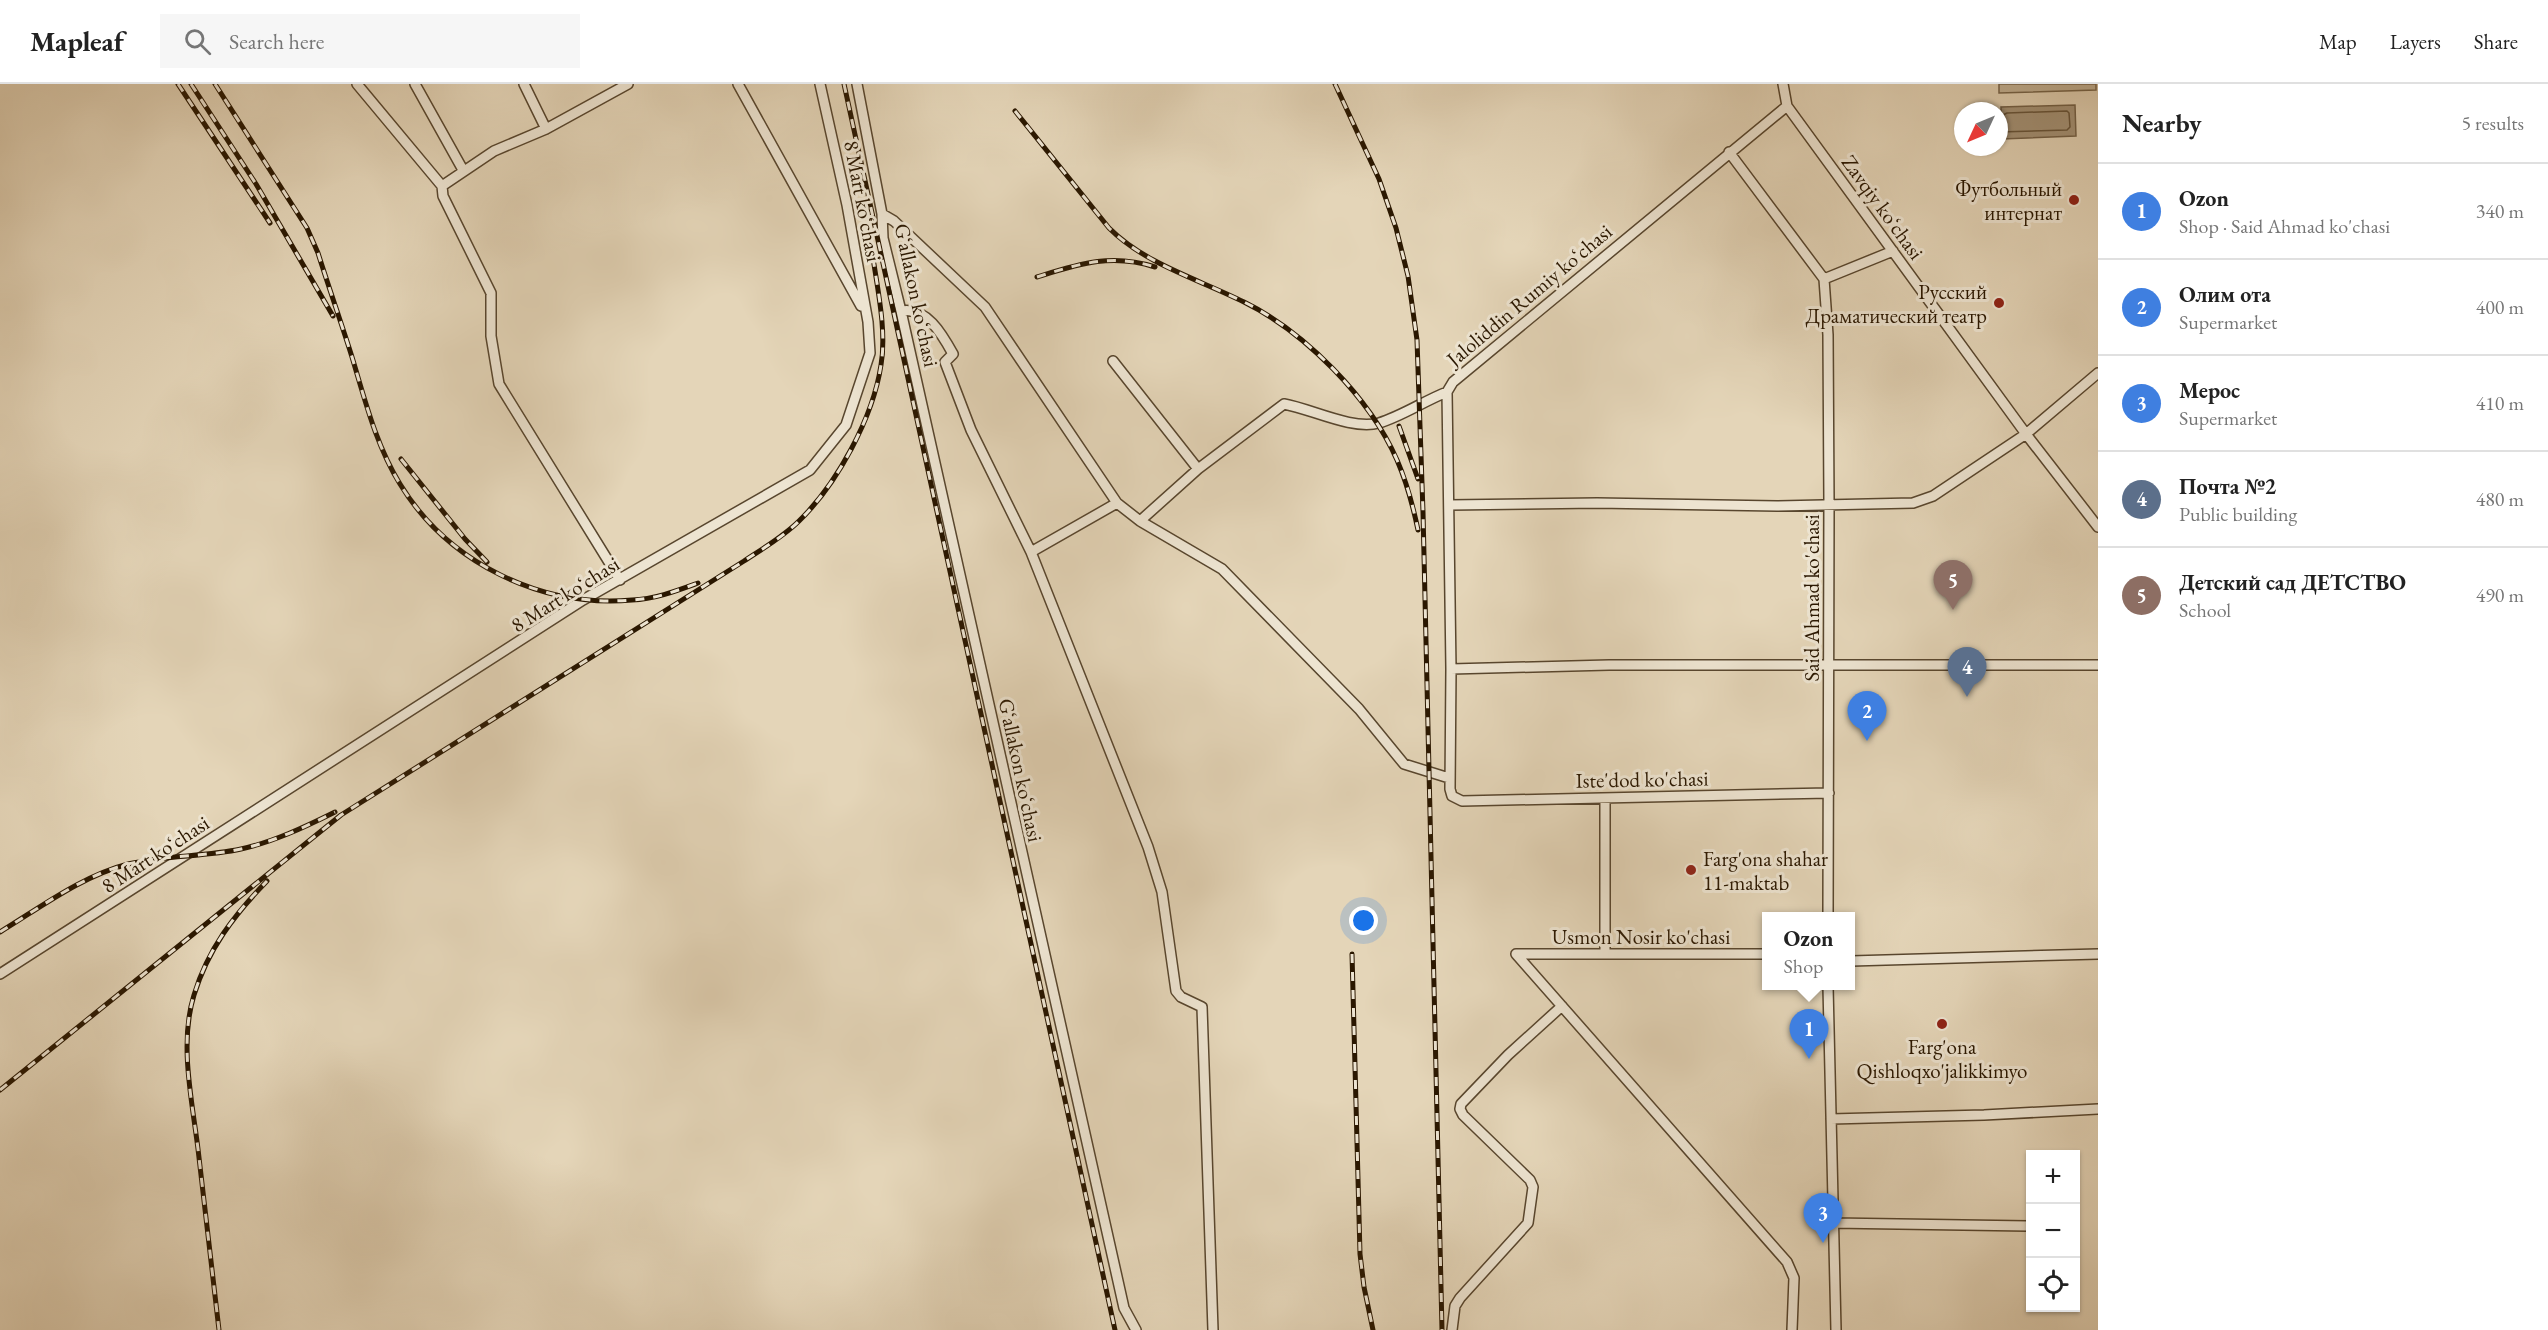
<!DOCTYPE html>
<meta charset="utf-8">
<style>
:root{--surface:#fff;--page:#f6f6f6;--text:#222;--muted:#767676;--line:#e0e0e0;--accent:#b45309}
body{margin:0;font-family:"EB Garamond",serif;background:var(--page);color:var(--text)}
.controls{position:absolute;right:18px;bottom:18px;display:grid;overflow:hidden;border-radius:0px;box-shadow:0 2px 4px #0004}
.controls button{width:54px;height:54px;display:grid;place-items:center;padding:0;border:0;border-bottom:2px solid var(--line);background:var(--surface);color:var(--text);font:30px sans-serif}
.compass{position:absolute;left:1954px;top:18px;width:54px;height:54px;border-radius:50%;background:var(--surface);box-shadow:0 2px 4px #0004;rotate:226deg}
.you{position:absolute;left:1364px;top:837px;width:21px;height:21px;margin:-15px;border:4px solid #fff;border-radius:50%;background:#1a73e8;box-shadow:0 0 0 9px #1a73e833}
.badge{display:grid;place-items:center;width:39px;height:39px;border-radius:50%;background:var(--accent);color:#fff;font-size:20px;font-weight:700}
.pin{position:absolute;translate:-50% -50px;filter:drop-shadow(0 2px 3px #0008)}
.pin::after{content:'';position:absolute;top:32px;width:21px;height:18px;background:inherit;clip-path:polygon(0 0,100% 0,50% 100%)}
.popup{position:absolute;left:1762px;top:828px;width:93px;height:78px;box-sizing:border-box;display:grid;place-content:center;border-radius:0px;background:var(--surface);filter:drop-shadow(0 2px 4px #0005);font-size:20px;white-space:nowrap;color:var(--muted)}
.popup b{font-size:22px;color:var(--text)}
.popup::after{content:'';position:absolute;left:50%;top:100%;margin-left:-12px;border:12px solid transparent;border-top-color:var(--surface)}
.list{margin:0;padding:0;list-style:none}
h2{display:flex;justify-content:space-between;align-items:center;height:78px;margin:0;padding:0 24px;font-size:26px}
h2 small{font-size:20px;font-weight:400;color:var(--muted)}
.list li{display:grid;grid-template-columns:39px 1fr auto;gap:18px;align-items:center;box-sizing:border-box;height:96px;padding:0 24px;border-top:2px solid var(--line)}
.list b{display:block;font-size:22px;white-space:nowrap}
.list p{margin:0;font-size:20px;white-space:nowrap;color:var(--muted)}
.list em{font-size:20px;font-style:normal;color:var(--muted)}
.icon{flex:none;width:33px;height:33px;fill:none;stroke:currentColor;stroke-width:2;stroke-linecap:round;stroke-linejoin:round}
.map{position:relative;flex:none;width:2098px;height:1246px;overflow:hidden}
header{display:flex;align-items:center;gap:36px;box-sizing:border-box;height:84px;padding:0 30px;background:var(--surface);border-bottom:2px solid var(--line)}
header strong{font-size:28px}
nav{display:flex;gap:33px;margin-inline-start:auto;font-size:21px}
.search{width:420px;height:54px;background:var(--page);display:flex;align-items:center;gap:15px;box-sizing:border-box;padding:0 21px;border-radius:0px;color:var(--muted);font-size:22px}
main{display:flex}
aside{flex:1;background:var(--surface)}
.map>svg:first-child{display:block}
</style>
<header>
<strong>Mapleaf</strong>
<div class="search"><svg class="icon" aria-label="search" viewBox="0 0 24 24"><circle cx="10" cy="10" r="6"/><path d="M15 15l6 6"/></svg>Search here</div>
<nav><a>Map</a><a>Layers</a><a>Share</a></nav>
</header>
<main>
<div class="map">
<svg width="2098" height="1246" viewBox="0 0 2098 1246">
<rect width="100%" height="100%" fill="#e4d5b8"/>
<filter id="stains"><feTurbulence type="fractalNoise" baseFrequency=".00333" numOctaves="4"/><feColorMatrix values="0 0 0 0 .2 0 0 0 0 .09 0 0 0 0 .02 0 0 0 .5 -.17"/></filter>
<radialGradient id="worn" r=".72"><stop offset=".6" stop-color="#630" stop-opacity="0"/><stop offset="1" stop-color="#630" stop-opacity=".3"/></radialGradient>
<path fill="#c4b599" stroke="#77664c" stroke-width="1.5" d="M 1999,0 L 2096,0 L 2096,6 L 1999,9 Z"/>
<path fill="#a59479" stroke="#746249" stroke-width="1.5" d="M 2075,21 L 2076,52 L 2002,55 L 2001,23 Z"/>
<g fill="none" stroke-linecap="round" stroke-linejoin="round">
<path stroke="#68563c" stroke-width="1.5" d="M 1999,33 L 2007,29 L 2067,27 L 2069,29 L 2070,43 L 2067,46 L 1999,48"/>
<g stroke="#58462e" stroke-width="12">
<path id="minor" d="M 357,0 L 442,102 L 443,112 L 491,209 L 491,252 L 499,300 L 620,496
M 415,0 L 463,86
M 524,0 L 546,45
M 738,0 L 861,222
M 857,0 L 882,130 L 883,154 L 901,227 L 1124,1224 L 1136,1246
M 1783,0 L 1787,22 L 2026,350 L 2098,443
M 1787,22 L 1453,298 L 1447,308 L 1451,585 L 1450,705 L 1452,712 L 1462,717 L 1829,709
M 1729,68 L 1824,195 L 1828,251 L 1829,420 L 1828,832
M 442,102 L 494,67 L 546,45 L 628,0
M 882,130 L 894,137 L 985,223 L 1117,419 L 1140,437 L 1222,485 L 1359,625 L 1404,680 L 1449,694
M 1824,195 L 1893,167
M 901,227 C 926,222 942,250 953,270 L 945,278 L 971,346 L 1031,468 L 1148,763 L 1162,808 L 1176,907 L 1181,913 L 1202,923 L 1213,1246
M 1113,277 L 1198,385
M 1450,421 L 1597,419 L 1777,422 L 1913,419 L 1933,412 L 2026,350 L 2098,289
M 1140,437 L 1198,385 L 1284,320 C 1312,325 1351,346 1379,339 C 1402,332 1424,317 1447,308
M 1031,468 L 1117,419
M 1451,585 L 1609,581 L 2098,581
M 1605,714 L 1605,869
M 1516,870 L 1787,1178 L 1794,1194 L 1792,1246
M 1516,870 L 1767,870
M 1851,877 L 2098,870
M 0,890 L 583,516 L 810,386 L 846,341 L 870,269 L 868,238 L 847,121 L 820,0
M 1828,902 L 1836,1246
M 1831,1035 L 1984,1031 L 2098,1025
M 1833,1139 L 2028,1142
M 1452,1246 L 1455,1222 L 1460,1214 L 1528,1139 L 1533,1103 L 1530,1096 L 1463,1031 L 1460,1025 L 1461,1020 L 1508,971 L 1562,922"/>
</g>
<use href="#minor" stroke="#ede4d1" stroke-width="9"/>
<g stroke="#2a1700" stroke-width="5">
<path id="rail" d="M 178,0 L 270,139
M 191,0 L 256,100 L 333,232
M 215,0 L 307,144 L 318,169 C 329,204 341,238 352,273 C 365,316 376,361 400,400 C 448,479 541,524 632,516 C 655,515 676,507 698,499
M 844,0 L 1115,1246
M 1335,0 L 1379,95 L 1396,144 L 1408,192 L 1417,256 L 1423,428 L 1442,1246
M 1015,27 L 1109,144 C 1145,180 1198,195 1244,218 C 1305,248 1370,314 1397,376 C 1407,399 1413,422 1418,446
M 1037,193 C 1079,180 1111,169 1155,183
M 1399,342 L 1418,395
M 401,375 L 465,455 L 487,478
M 0,848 C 41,823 82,792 128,780 C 165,771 204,773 241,765 C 273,758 305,743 335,728
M 1352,870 L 1360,1170 L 1364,1203 L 1373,1246
M 0,1006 L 341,731 L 744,477 C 762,465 783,453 799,437 C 837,400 873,334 881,281 C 887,246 877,203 872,167
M 219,1246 C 212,1186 205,1125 198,1065 C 192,1016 179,959 194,911 C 208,865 234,831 267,797"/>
</g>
<use href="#rail" stroke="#ede4d1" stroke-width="3" stroke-dasharray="9" stroke-linecap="butt"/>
</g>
<g fill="#8f2418" stroke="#ede4d1" stroke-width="2">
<circle cx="2074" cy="116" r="6"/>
<circle cx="1999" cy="219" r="6"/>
<circle cx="1691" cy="786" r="6"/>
<circle cx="1942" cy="940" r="6"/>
</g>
<g text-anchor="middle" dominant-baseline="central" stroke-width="6" stroke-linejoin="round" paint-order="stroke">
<g font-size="21" fill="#2a1700" stroke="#ede4d1" text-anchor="end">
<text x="2062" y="104">Футбольный<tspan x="2062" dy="24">интернат</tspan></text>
<text x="1987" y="207">Русский<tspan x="1987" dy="24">Драматический театр</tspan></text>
<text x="1703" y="774" text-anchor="start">Farg'ona shahar<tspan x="1703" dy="24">11-maktab</tspan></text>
<text x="1942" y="962" text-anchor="middle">Farg'ona<tspan x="1942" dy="24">Qishloqxo'jalikkimyo</tspan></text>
</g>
<g font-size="21" fill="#2a1700" stroke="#ede4d1">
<text transform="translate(863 117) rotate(79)">8 Mart koʻchasi</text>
<text transform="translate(1883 123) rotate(54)">Zavqiy koʻchasi</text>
<text transform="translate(917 211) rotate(78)">Gʻallakon koʻchasi</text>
<text transform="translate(1529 211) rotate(-40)">Jaloliddin Rumiy koʻchasi</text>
<text transform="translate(565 510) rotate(-32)">8 Mart koʻchasi</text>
<text transform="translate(1811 514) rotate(-90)">Said Ahmad ko'chasi</text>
<text transform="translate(1021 686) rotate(78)">Gʻallakon koʻchasi</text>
<text transform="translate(1642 695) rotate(-1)">Iste'dod ko'chasi</text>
<text transform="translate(155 770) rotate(-33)">8 Mart koʻchasi</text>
<text x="1641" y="852">Usmon Nosir ko'chasi</text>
</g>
</g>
<rect width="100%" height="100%" filter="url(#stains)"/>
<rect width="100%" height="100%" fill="url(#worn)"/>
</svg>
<div class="controls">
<button>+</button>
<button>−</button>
<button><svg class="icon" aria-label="locate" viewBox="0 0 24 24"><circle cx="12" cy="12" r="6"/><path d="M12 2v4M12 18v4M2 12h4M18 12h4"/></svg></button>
</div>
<svg class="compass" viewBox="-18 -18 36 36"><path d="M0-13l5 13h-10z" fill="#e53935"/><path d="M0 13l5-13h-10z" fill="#767676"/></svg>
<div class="you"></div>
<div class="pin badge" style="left:1809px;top:975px;background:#3f7fe0">1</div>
<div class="popup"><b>Ozon</b>Shop</div>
<div class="pin badge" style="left:1867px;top:657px;background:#3f7fe0">2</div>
<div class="pin badge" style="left:1823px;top:1159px;background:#3f7fe0">3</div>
<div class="pin badge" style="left:1967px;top:613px;background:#5c6f8a">4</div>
<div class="pin badge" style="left:1953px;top:526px;background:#8d6e63">5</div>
</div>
<aside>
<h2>Nearby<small>5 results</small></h2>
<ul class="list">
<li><span class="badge" style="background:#3f7fe0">1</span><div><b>Ozon</b><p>Shop · Said Ahmad ko'chasi</p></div><em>340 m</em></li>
<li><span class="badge" style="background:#3f7fe0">2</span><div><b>Олим ота</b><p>Supermarket</p></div><em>400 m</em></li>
<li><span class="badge" style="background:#3f7fe0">3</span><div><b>Мерос</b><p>Supermarket</p></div><em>410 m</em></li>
<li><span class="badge" style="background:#5c6f8a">4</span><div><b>Почта №2</b><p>Public building</p></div><em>480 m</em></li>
<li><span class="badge" style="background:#8d6e63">5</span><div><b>Детский сад ДЕТСТВО</b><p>School</p></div><em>490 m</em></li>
</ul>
</aside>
</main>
